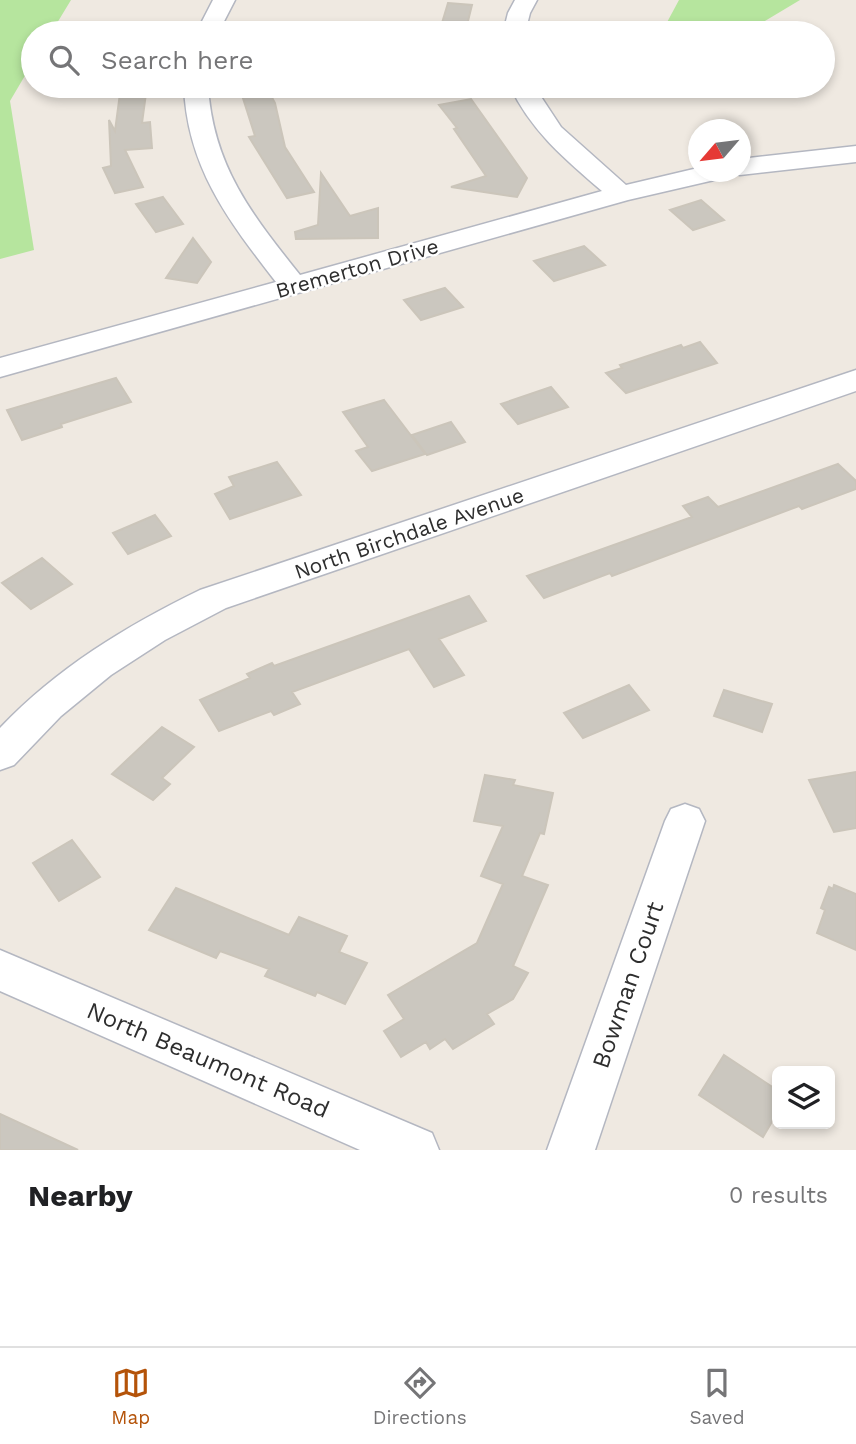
<!DOCTYPE html>
<style>
:root{--surface:#fff;--page:#f2f2f2;--text:#202124;--muted:#757577;--line:#e0e0e0;--accent:#b45309}
body{margin:0;font-family:"Work Sans",sans-serif;background:var(--page);color:var(--text)}
.controls{position:absolute;right:21px;bottom:21px;display:grid;overflow:hidden;border-radius:10px;box-shadow:0 4px 10px #0003}
.controls button{width:63px;height:63px;display:grid;place-items:center;padding:0;border:0;border-bottom:2px solid var(--line);background:var(--surface);color:var(--text);font:35px sans-serif}
.compass{position:absolute;left:688px;top:119px;width:63px;height:63px;border-radius:50%;background:var(--surface);box-shadow:0 4px 10px #0003;rotate:242deg}
.list{margin:0;padding:0;list-style:none}
h2{display:flex;justify-content:space-between;align-items:center;height:91px;margin:0;padding:0 28px;font-size:30px}
h2 small{font-size:23px;font-weight:400;color:var(--muted)}
.icon{flex:none;width:38px;height:38px;fill:none;stroke:currentColor;stroke-width:2;stroke-linecap:round;stroke-linejoin:round}
.map{position:relative;flex:none;width:856px;height:1150px;overflow:hidden}
.search{position:absolute;background:var(--surface);box-shadow:0 4px 10px #0003;left:21px;right:21px;top:21px;height:77px;display:flex;align-items:center;gap:18px;box-sizing:border-box;padding:0 24px;border-radius:38px;color:var(--muted);font-size:26px}
.sheet{height:196px;background:var(--surface)}
nav{display:flex;justify-content:space-around;align-items:center;box-sizing:border-box;height:98px;border-top:2px solid var(--line);background:var(--surface);font-size:19px;color:var(--muted)}
nav a{display:grid;justify-items:center;gap:4px}
nav .on{color:var(--accent)}
.map>svg:first-child{display:block}
</style>
<div class="map">
<svg width="856" height="1150" viewBox="0 0 856 1150">
<rect width="100%" height="100%" fill="#efe9e1"/>
<path fill="#b6e59e" d="M 0,0 L 71,0 L 51,33 L 33,33 L 33,62 L 10,101 L 34,250 L 0,259 Z
M 679,0 L 800,0 L 745,33 L 681,33 L 665,26 Z"/>
<path fill="#cbc7bf" stroke="#cbc5ba" stroke-width="2" d="M 448,3 L 472,5 L 465,33 L 439,33 Z
M 121,86 L 147,86 L 142,123 L 150,122 L 152,148 L 125,150 L 143,187 L 115,193 L 103,168 L 111,166 L 109,120 L 115,131 Z
M 269,92 L 275,103 L 285,147 L 314,192 L 287,198 L 249,137 L 255,136 L 242,95 Z
M 471,99 L 527,178 L 517,197 L 451,187 L 486,176 L 454,129 L 457,128 L 439,105 Z
M 321,173 L 350,216 L 378,208 L 378,238 L 296,239 L 295,232 L 318,225 Z
M 163,197 L 183,224 L 156,232 L 136,204 Z
M 701,200 L 724,220 L 693,230 L 670,210 Z
M 193,238 L 211,262 L 197,283 L 166,278 Z
M 584,246 L 605,265 L 554,281 L 534,261 Z
M 445,288 L 463,307 L 421,320 L 404,300 Z
M 700,342 L 717,363 L 626,393 L 606,373 L 622,368 L 620,365 L 681,345 L 683,348 Z
M 116,378 L 131,402 L 61,424 L 62,427 L 22,440 L 7,410 Z
M 551,387 L 568,407 L 518,424 L 501,404 Z
M 384,400 L 425,454 L 372,471 L 356,451 L 368,447 L 343,412 Z
M 451,422 L 465,442 L 427,455 L 412,435 Z
M 277,462 L 301,495 L 230,519 L 215,494 L 234,486 L 229,477 Z
M 838,464 L 856,481 L 856,489 L 802,509 L 799,506 L 612,576 L 610,573 L 544,598 L 527,576 L 692,517 L 683,506 L 708,497 L 718,507 Z
M 155,515 L 171,536 L 128,554 L 113,533 Z
M 42,558 L 72,584 L 31,609 L 2,583 Z
M 469,596 L 486,621 L 439,639 L 464,675 L 434,687 L 409,649 L 292,692 L 300,704 L 274,715 L 271,711 L 219,731 L 200,700 L 250,678 L 247,674 L 272,663 L 274,666 Z
M 629,685 L 649,710 L 583,738 L 564,713 Z
M 724,690 L 772,704 L 762,732 L 714,716 Z
M 162,727 L 194,747 L 162,778 L 170,784 L 153,800 L 112,774 Z
M 856,772 L 856,828 L 834,832 L 809,780 Z
M 485,775 L 515,780 L 513,785 L 553,793 L 544,834 L 540,833 L 522,876 L 548,885 L 513,966 L 528,973 L 513,999 L 487,1014 L 494,1024 L 453,1049 L 445,1039 L 430,1049 L 426,1042 L 401,1057 L 384,1031 L 404,1019 L 388,995 L 477,943 L 503,884 L 481,876 L 503,826 L 474,821 Z
M 72,840 L 100,877 L 59,901 L 33,863 Z
M 834,885 L 856,894 L 856,950 L 817,933 L 825,910 L 821,908 L 829,887 L 833,889 Z
M 176,888 L 289,935 L 299,917 L 347,936 L 339,952 L 367,963 L 345,1004 L 317,992 L 315,996 L 265,976 L 269,969 L 220,951 L 216,958 L 149,930 Z
M 724,1055 L 777,1090 L 777,1113 L 763,1137 L 699,1095 Z
M 0,1114 L 78,1150 L 0,1150 Z"/>
<g fill="none" stroke-linecap="round" stroke-linejoin="round">
<g stroke="#b4b7c1" stroke-width="3">
<path id="minor" d="M 213,0 L 235,0 L 218,33 L 196,33 Z
M 515,0 L 537,0 L 530,13 L 525,33 L 503,33 L 508,13 Z
M 184,86 L 208,86 C 213,166 252,215 300,275 L 602,191 C 566,160 530,130 510,86 L 534,86 L 561,127 L 626,185 L 698,168 L 698,172 L 727,172 L 723,178 L 628,200 L 0,377 L 0,358 L 276,282 C 228,220 187,167 184,86 Z
M 856,146 L 856,162 L 740,175 L 730,172 L 740,172 L 740,159 Z
M 856,370 L 856,391 L 226,608 L 165,640 L 111,675 L 61,716 L 14,765 L 0,770 L 0,728 C 57,668 126,626 200,590 Z
M 685,804 L 699,809 L 705,821 L 595,1150 L 547,1150 L 665,821 L 671,809 Z
M 0,950 L 432,1133 L 439,1150 L 360,1150 L 0,991 Z"/>
</g>
<use href="#minor" fill="#fff" fill-rule="evenodd"/>
</g>
<g text-anchor="middle" dominant-baseline="central" stroke-width="5" stroke-linejoin="round" paint-order="stroke">
<g font-size="21" fill="#2e2e2e" stroke="#fff">
<text transform="translate(357 268) rotate(-16)">Bremerton Drive</text>
<text transform="translate(409 533) rotate(-19)">North Birchdale Avenue</text>
</g>
<g font-size="24" fill="#2e2e2e" stroke="#fff">
<text transform="translate(628 985) rotate(-71)">Bowman Court</text>
<text transform="translate(208 1060) rotate(23)">North Beaumont Road</text>
</g>
</g>
</svg>
<div class="controls">
<button><svg class="icon" aria-label="layers" viewBox="0 0 24 24"><path d="M12 4l9 5-9 5-9-5zM3 14l9 5 9-5"/></svg></button>
</div>
<svg class="compass" viewBox="-18 -18 36 36"><path d="M0-13l5 13h-10z" fill="#e53935"/><path d="M0 13l5-13h-10z" fill="#757577"/></svg>
<div class="search"><svg class="icon" aria-label="search" viewBox="0 0 24 24"><circle cx="10" cy="10" r="6"/><path d="M15 15l6 6"/></svg>Search here</div>
</div>
<section class="sheet">
<h2>Nearby<small>0 results</small></h2>
<ul class="list">
</ul>
</section>
<nav>
<a class="on"><svg class="icon" aria-label="map" viewBox="0 0 24 24"><path d="M3 6l6-2 6 2 6-2v14l-6 2-6-2-6 2zM9 4v14M15 6v14"/></svg>Map</a>
<a><svg class="icon" aria-label="directions" viewBox="0 0 24 24"><path d="M12 3l9 9-9 9-9-9zM9 14v-3h6M13 9l2 2-2 2"/></svg>Directions</a>
<a><svg class="icon" aria-label="saved" viewBox="0 0 24 24"><path d="M7 4h10v16l-5-4-5 4z"/></svg>Saved</a>
</nav>
